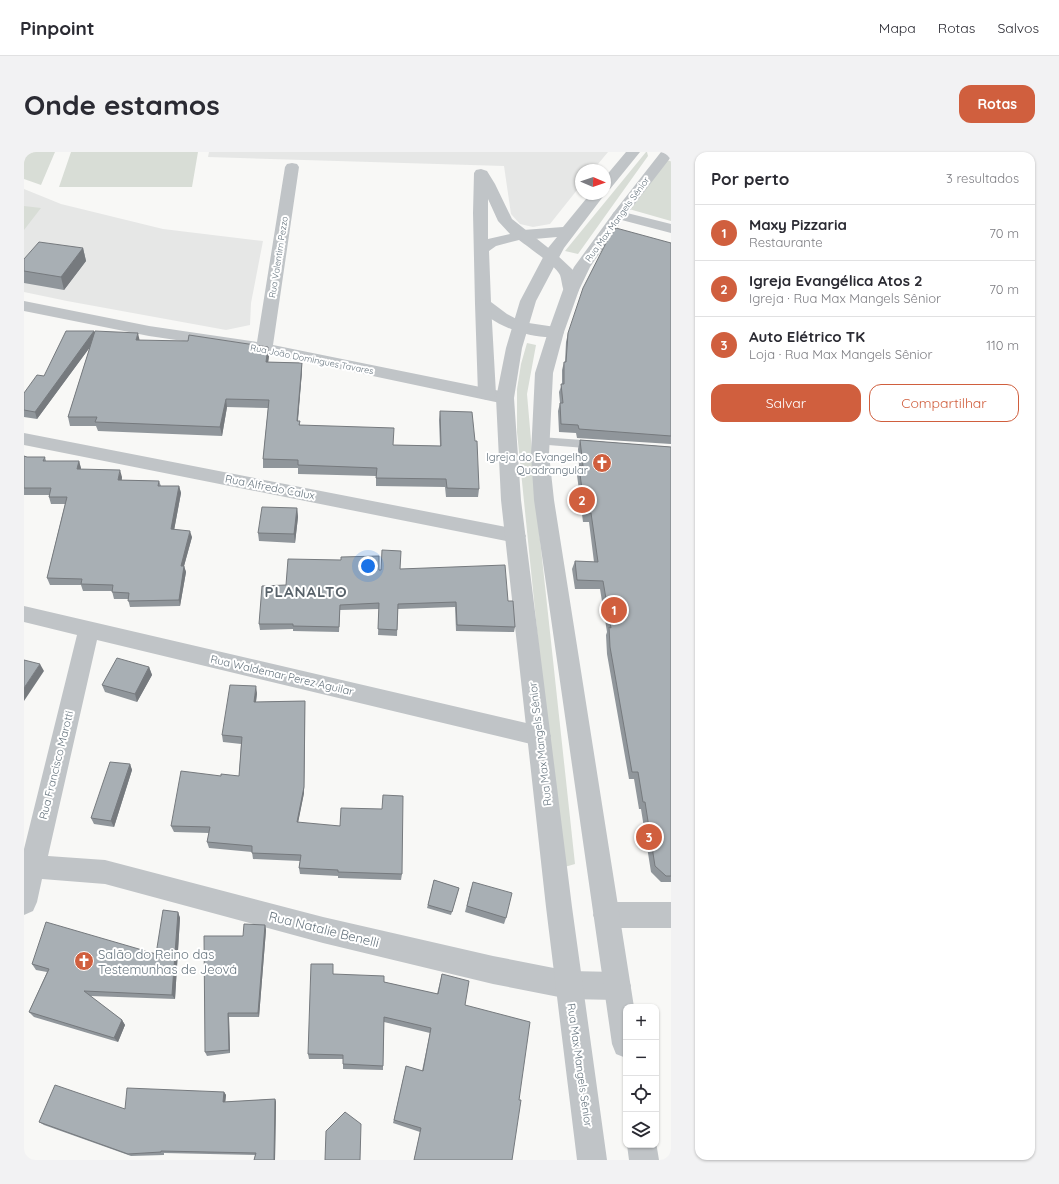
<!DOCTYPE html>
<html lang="pt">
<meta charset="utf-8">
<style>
:root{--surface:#fff;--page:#f2f2f3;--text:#2b2b33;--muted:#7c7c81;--line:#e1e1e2;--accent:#d05f3e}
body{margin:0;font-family:Quicksand,sans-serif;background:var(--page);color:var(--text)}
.controls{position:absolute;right:12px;bottom:12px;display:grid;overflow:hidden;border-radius:8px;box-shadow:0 1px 3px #0004}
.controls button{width:36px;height:36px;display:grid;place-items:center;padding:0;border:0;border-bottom:1px solid var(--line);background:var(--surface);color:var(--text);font:20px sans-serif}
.compass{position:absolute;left:551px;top:12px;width:36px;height:36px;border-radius:50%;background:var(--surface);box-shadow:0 1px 3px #0004;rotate:92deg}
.you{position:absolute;left:344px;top:414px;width:14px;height:14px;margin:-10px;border:3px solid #fff;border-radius:50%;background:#1a73e8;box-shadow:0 0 0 6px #1a73e833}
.badge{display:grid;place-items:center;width:26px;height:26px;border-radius:50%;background:var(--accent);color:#fff;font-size:13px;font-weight:700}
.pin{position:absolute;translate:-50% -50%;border:2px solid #fff;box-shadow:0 1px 4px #0006}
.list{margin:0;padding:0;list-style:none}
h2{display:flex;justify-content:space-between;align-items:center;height:52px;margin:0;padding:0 16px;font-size:17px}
h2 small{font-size:13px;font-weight:400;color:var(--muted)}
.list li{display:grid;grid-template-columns:26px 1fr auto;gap:12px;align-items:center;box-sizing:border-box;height:56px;padding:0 16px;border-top:1px solid var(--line)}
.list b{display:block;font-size:15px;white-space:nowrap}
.list p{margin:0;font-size:13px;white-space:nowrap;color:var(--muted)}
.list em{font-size:13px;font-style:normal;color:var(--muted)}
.actions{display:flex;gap:8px;padding:12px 16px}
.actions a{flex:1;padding:9px 0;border:1px solid var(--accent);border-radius:12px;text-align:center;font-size:14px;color:var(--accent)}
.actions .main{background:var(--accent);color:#fff}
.icon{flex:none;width:22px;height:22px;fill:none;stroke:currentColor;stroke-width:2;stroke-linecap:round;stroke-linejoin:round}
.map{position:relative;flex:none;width:647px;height:1008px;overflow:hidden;border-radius:12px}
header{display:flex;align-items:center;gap:24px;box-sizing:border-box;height:56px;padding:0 20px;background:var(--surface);border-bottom:1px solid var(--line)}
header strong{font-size:19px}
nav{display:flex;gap:22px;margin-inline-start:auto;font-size:14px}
.intro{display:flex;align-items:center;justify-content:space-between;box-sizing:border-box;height:96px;padding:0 24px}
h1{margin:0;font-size:28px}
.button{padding:10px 18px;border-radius:12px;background:var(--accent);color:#fff;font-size:14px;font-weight:700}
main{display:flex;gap:24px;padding:0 24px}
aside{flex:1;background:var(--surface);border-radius:12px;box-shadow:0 1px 3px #0004}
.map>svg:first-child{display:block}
</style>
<header>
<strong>Pinpoint</strong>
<nav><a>Mapa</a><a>Rotas</a><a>Salvos</a></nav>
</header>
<div class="intro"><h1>Onde estamos</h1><a class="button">Rotas</a></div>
<main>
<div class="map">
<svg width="647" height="1008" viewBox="0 0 647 1008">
<rect width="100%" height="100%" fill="#f8f8f6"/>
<path fill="#e6e7e6" d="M 185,0 L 584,0 L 569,18 L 557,18 L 557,33 L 526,72 L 509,75 L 496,72 L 487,62 L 480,14 L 184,5 Z
M 0,37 L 37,52 L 139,77 L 239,89 L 227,151 L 226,173 L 202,178 L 43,149 L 0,140 Z"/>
<path fill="#d8ddd6" d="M 0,0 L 31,0 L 17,33 L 0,27 Z
M 47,0 L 174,0 L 168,35 L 35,35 Z
M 622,0 L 623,0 L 624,4 L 554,102 L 541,99 Z
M 640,8 L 647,9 L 647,69 L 605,57 Z
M 0,54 L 17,56 L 0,78 Z
M 503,191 L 512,193 L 503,242 L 514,369 L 551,712 L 537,716 L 493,280 L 493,237 L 497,212 Z"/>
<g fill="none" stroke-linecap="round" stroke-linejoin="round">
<path fill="#c0c4c7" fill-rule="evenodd" d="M 516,285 L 573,289 L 577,290 L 578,293 L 577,296 L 573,297 L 512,292 L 511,289 L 512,286 Z"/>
<path fill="#c0c4c7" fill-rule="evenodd" d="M 268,11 L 273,12 L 275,15 L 249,193 L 481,240 L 487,242 L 490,246 L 487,250 L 481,252 L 240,201 L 125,184 L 0,159 L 0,149 L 125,174 L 233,190 L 261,15 L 263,12 Z
M 457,17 L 463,19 L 471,32 L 488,67 L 532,102 L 549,118 L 555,138 L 553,141 L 547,143 L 541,141 C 538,136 538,129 536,123 C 531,113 505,96 495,88 L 472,94 L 465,99 L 467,150 L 483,162 L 498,170 L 538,176 L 540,180 L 538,184 C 513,190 466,174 451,152 L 449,61 L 450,21 L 452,18 ZM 464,47 L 474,69 L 486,82 L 464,87 Z
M 595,59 L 647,72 L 647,81 L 590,66 L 588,63 L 590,60 Z
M 0,281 L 492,377 L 499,379 L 502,384 L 499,389 L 492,391 L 0,293 Z
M 0,454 L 515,574 L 523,577 L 527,584 L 523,591 L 515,594 L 73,488 L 24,704 L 81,708 L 299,765 L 469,804 L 545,819 L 593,820 L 603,824 L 607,834 L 603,844 L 593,848 L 545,847 L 469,832 L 299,791 L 81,732 L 18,727 L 13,750 L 9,759 L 0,763 L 0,697 L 53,483 L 0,470 Z
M 582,750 L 647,750 L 647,776 L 582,776 L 573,772 L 569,763 L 573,754 Z"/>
<path fill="#c0c4c7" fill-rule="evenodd" d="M 602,0 L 616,0 L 586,37 L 581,38 L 581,25 Z
M 637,0 L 647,0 L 647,5 L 600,66 L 566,115 L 555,138 L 540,180 L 529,221 L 525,302 L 530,348 L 610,855 L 602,855 L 602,906 L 592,902 L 588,892 L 510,348 L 507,302 L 511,221 L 524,180 L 539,138 L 550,115 L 590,60 Z
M 566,42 L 581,42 L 540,96 L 512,149 L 498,196 L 490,246 L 497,348 L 548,755 L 583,1008 L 553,1008 L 522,755 L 477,348 L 472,246 L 482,196 L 496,149 L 524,96 L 533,85 L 499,88 L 494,86 L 491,83 L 494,80 L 499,78 L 539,75 Z
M 459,147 L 465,149 L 467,152 L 472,242 L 469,246 L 463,248 L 457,246 L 454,242 L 451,152 L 453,149 Z
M 632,990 L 635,1008 L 605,1008 L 603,993 L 632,993 Z"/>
</g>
<path fill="#90969b" d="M 647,91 L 647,292 L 553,286 L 552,281 L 535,280 L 534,259 L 536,251 L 535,240 L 538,232 L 538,218 L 540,210 L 541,210 L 542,190 L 544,181 Z
M 59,96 L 62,109 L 40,138 L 0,131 L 0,107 Z
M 70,179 L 70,181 L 116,188 L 245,204 L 244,210 L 278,211 L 278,219 L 274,269 L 276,273 L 369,293 L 416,294 L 415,268 L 416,259 L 455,337 L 454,345 L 422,345 L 421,335 L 352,334 L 352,324 L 274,322 L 274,316 L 239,316 L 239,307 L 244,256 L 203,255 L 198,284 L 74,279 L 72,274 L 46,274 L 44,265 L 66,195 L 13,267 L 0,265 L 0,241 L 20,224 Z
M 556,288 L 647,295 L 647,730 L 637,730 L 627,720 L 617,657 L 615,657 L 610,627 L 605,627 L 583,502 L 582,483 L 583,480 L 576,437 L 551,437 L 548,417 L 551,409 L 570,410 L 565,370 L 559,370 L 553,323 L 555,314 L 554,297 Z
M 0,304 L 3,305 L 21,305 L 22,309 L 55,309 L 57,317 L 98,325 L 98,328 L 135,329 L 137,334 L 155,334 L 157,341 L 150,378 L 168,385 L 160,414 L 162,420 L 156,454 L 106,455 L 104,447 L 90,447 L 88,439 L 59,439 L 57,433 L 26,433 L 23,426 L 41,352 L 27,352 L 25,345 L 25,343 L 0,343 Z
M 273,356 L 274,365 L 271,391 L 235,389 L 234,381 Z
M 376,417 L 484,449 L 491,475 L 490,480 L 432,479 L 431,455 L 374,457 L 373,484 L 354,483 L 355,457 L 316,458 L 315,480 L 269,479 L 269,477 L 236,478 L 235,472 L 262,433 L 355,418 Z
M 125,515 L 128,523 L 113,550 L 81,540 L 78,533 Z
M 233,541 L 232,550 L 281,549 L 281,556 L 280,641 L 274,670 L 378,722 L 377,728 L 314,726 L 314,724 L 276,722 L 275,716 L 276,709 L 229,707 L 228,700 L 185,696 L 183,690 L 185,681 L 150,680 L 147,674 L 197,624 L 215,624 L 217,592 L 199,590 L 198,583 Z
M 106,612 L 108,618 L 90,675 L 70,672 L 67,666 Z
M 410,728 L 435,736 L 427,763 L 403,756 Z
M 447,736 L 482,766 L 480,772 L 441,760 Z
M 154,760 L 156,766 L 151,847 L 66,844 L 98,868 L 101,873 L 94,890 L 10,865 L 5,860 L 23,820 L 12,818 L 8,812 L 132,802 Z
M 241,773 L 242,778 L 235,865 L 205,865 L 206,901 L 183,904 L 181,900 L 219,784 Z
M 309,822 L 360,830 L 413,842 L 418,822 L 441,853 L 495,948 L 488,1008 L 390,1008 L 396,980 L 369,971 L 382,914 L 398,919 L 406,881 L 360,870 L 359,914 L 359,918 L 319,917 L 319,907 L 285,907 L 284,902 Z
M 200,940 L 202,943 L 201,950 L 251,947 L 252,950 L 251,1008 L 230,1008 L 231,1003 L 140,1001 L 140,1003 L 107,1004 L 20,973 L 15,970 L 101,957 Z"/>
<path fill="#767a7e" d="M 59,96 L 62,109 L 40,138 L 37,125 Z
M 70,179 L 72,187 L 13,267 L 11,260 Z
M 114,181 L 116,190 L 112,188 Z
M 244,195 L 245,204 L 243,219 L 242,210 Z
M 278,211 L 278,219 L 273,277 L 273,269 Z
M 202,247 L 203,255 L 198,284 L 196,275 Z
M 55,309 L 57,316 L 55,324 L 53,317 Z
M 96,318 L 98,325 L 96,335 L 94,328 Z
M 155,334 L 157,341 L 149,384 L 147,377 Z
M 273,356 L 274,365 L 271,391 L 270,382 Z
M 166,379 L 168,385 L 160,414 L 162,420 L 156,454 L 155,448 L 157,414 Z
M 16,512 L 20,519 L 0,549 L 0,536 Z
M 125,515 L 128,523 L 113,550 L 111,542 Z
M 232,534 L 233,541 L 231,557 L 230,550 Z
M 281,549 L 281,556 L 280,641 L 273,676 L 273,670 Z
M 106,612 L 108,618 L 90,675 L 87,669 Z
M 154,760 L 156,766 L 151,847 L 148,843 Z
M 241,773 L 242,778 L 235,865 L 234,861 Z
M 204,861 L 205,865 L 206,901 L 205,898 Z
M 98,868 L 101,873 L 94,890 L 90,886 Z
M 200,940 L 202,943 L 201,953 L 199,950 Z
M 251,947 L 252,950 L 251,1008 L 250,1008 Z"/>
<path fill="#a8afb4" stroke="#767a7e" d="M 592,76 L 647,91 L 647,284 L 555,277 L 554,273 L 537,272 L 536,251 L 539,251 L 537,232 L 540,232 L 540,210 L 542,210 L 544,181 L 559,136 L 583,89 Z
M 15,90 L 59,96 L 37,125 L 0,119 L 0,107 Z
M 42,179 L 70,179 L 11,260 L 0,258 L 0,241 L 13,223 L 20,224 Z
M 71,179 L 114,181 L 112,188 L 164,189 L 165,183 L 244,195 L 242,210 L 278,211 L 273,269 L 276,269 L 275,273 L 370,276 L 369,293 L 417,294 L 416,259 L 448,260 L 451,289 L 453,289 L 455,337 L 423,336 L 422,327 L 352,326 L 353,316 L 274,313 L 274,308 L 239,307 L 245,248 L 202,247 L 196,275 L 71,270 L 73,265 L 44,265 Z
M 556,288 L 647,295 L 647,724 L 642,724 L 631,714 L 621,650 L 619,650 L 614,620 L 608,620 L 586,495 L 585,475 L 587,476 L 579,429 L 553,428 L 551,409 L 574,410 L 567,361 L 561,361 L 555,314 L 559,314 Z
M 0,304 L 3,305 L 21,305 L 19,309 L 55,309 L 53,317 L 96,318 L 94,328 L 135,329 L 134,334 L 155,334 L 147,377 L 166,379 L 157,414 L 160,414 L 155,448 L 104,449 L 105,441 L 88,440 L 89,433 L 57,432 L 58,427 L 23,426 L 43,345 L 25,345 L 27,336 L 0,336 Z
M 238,355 L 273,356 L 270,382 L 234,381 Z
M 358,398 L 377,399 L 376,417 L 481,413 L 484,449 L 489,449 L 491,475 L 433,473 L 432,450 L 374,452 L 373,478 L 354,477 L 355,451 L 316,453 L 315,475 L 269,474 L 269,472 L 235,472 L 238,434 L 262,433 L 264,407 L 317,408 L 317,405 L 355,404 L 355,418 L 357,418 Z
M 93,506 L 125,515 L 111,542 L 78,533 Z
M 0,508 L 16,512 L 0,536 Z
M 206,533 L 232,534 L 230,550 L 281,549 L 280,635 L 273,670 L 316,674 L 317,656 L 358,657 L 359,643 L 379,644 L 378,722 L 314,720 L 314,718 L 275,716 L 277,703 L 228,701 L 228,694 L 183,690 L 186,675 L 147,674 L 157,619 L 197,624 L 197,622 L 215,624 L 218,585 L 198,583 Z
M 86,610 L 106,612 L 87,669 L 67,666 Z
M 410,728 L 435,736 L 428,760 L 404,753 Z
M 449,730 L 488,741 L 482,766 L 443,754 Z
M 139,758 L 154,760 L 148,843 L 60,839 L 98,868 L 90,886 L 5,860 L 25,817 L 8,812 L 22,770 L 132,802 Z
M 220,772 L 241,773 L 234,861 L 204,861 L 205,898 L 181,900 L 180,784 L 219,784 Z
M 287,812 L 309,812 L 309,822 L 360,824 L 360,830 L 414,842 L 418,822 L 445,829 L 441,853 L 506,870 L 495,948 L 497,948 L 488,1008 L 390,1008 L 397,976 L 370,968 L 382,914 L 399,919 L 407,876 L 360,865 L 359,914 L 319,912 L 319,903 L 284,902 Z
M 31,933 L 101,957 L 103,936 L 200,940 L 199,950 L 251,947 L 250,1008 L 230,1008 L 232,1001 L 137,999 L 137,1000 L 104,1002 L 15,970 Z
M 321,960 L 337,972 L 336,1008 L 301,1008 L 302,979 Z"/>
<defs>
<g id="church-disc" transform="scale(1)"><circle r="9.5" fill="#d05f3e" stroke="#fff"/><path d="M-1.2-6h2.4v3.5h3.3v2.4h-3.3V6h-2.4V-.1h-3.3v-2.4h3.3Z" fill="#fff"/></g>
</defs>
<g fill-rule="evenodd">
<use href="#church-disc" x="578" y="311"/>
<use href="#church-disc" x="60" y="809"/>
</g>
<g text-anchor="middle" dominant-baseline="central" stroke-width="4" stroke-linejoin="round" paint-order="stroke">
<g font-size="9" fill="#66747e" stroke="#fff">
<text transform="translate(593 67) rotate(-54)">Rua Max Mangels Sênior</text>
<text transform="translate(254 105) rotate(-81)">Rua Valentim Pezzo</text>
<text transform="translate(288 207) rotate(11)">Rua João Domingues Tavares</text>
</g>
<g font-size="11" fill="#66747e" stroke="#fff" text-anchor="end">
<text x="564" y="305">Igreja do Evangelho<tspan x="564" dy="13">Quadrangular</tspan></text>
</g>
<g font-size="11" fill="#66747e" stroke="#fff">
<text transform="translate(246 335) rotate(11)">Rua Alfredo Calux</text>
<text transform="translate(258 523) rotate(13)">Rua Waldemar Perez Aguilar</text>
<text transform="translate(516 592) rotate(-97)">Rua Max Mangels Sênior</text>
<text transform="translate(32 613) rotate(-76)">Rua Francisco Marotti</text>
<text transform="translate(556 913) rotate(82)">Rua Max Mangels Sênior</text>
</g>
<g font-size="13" fill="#66747e" stroke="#fff">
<text transform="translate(300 777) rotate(14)">Rua Natalie Benelli</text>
</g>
<g font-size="13" fill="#66747e" stroke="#fff" text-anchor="start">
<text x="74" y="802">Salão do Reino das<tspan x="74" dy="15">Testemunhas de Jeová</tspan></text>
</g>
<g font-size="15" font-weight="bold" letter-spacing="1" fill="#58626a" stroke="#fff">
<text x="282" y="439">PLANALTO</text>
</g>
</g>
</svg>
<div class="controls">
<button>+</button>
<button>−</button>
<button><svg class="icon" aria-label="locate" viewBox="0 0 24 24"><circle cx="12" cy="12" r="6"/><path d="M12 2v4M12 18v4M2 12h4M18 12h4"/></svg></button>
<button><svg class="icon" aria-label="layers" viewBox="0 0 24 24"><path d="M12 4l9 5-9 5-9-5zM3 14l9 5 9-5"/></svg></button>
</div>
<svg class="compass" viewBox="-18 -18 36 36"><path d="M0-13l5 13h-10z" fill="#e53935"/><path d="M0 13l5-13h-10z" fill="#7c7c81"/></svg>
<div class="you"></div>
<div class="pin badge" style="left:590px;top:458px">1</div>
<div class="pin badge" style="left:558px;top:348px">2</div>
<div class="pin badge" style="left:625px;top:685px">3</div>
</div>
<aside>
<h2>Por perto<small>3 resultados</small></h2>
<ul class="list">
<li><span class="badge">1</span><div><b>Maxy Pizzaria</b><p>Restaurante</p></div><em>70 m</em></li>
<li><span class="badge">2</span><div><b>Igreja Evangélica Atos 2</b><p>Igreja · Rua Max Mangels Sênior</p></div><em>70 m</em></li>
<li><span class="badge">3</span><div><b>Auto Elétrico TK</b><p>Loja · Rua Max Mangels Sênior</p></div><em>110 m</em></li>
</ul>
<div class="actions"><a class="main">Salvar</a><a>Compartilhar</a></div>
</aside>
</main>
